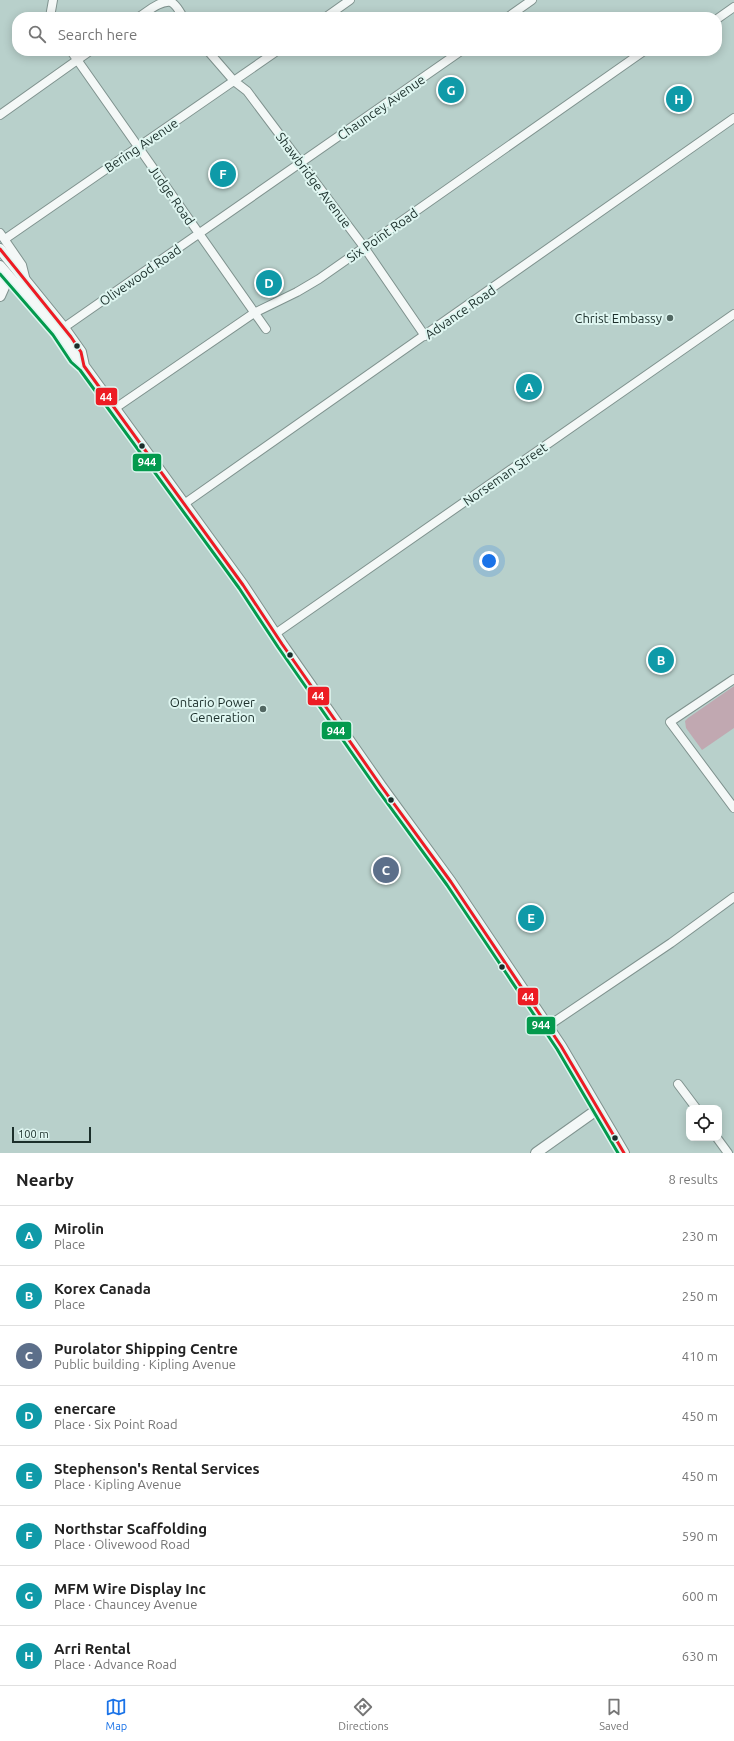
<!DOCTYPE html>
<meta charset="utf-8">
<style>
:root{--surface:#fff;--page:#f2f2f2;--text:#222;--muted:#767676;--line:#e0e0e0;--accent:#1a73e8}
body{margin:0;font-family:Ubuntu,sans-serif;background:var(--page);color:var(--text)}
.controls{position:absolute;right:12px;bottom:12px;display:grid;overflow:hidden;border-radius:8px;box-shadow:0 2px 10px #0003}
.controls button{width:36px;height:36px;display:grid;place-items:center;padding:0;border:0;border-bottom:1px solid var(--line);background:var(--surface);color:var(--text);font:20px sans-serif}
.scale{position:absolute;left:12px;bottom:10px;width:79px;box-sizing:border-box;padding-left:4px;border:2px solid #1b2e2a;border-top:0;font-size:11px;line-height:14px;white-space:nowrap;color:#1b2e2a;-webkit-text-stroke:3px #dff6f1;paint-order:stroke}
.you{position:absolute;left:489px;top:561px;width:14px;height:14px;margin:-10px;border:3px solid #fff;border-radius:50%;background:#1a73e8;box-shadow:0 0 0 6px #1a73e833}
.badge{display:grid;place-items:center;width:26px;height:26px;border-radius:50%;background:var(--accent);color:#fff;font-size:13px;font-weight:700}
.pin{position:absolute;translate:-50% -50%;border:2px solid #fff;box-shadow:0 1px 4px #0006}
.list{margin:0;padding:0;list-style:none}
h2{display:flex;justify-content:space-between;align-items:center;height:52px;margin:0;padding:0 16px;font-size:17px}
h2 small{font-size:13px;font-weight:400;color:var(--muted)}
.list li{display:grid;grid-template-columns:26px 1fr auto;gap:12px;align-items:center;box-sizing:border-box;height:60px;padding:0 16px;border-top:1px solid var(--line)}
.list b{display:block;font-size:15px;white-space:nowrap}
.list p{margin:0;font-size:13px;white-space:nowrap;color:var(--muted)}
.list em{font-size:13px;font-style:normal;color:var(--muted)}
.icon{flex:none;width:22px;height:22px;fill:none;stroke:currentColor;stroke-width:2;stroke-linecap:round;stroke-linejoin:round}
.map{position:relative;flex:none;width:734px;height:1153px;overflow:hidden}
.search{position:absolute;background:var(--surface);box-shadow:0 2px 10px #0003;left:12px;right:12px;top:12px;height:44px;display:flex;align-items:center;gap:10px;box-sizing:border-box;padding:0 14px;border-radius:16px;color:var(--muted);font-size:15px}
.sheet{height:532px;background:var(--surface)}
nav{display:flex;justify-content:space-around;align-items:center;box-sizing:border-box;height:56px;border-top:1px solid var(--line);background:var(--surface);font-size:11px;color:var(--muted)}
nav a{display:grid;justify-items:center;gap:2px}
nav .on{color:var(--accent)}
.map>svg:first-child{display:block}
</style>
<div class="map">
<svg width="734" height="1153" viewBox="0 0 734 1153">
<rect width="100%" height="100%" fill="#b8d0cb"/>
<path fill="#c1a8b1" d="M 734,686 L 734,728 L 702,750 L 686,728 L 685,721 L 688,718 Z"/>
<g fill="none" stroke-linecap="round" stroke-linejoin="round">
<g stroke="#7f928e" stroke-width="10">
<path id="minor" d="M 50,17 L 53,0
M 139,17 C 147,12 160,0 171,2 C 176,4 180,12 183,17
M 326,17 L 350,0
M 508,17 L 532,0
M 717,19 L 734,7
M 71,51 L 266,329
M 208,51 L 234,81 L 247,91 L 364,247 L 425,336
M 0,115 L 90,51
M 0,233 L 22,265 L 26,281
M 5,239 L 277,51
M 59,331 L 461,51
M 114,409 L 254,313 L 297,292 L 319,279 L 644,51
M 184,504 L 734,118
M 275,634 L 734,314
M 734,679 L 670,722 L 734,808
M 548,1026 L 671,943 L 734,897
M 678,1084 L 696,1108
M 717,1138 L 728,1153"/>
</g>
<g stroke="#7f928e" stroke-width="12">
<path id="major" d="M 0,249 L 64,328 L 81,352 L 84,366
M 0,266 L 57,332 L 75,359 L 84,366 L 243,585 L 282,644 L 381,786 L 451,882 L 561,1046 L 624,1153
M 0,296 L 4,287 L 3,270
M 536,1153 L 598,1109"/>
</g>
<use href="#minor" stroke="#f4f8f7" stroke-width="8"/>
<use href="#major" stroke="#f4f8f7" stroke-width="10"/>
<g stroke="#dff6f1" stroke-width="6">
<path id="bus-1" d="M 0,249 L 71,337 L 81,352 L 84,366 L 243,585 L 282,644 L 381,786 L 451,882 L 561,1046 L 624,1153"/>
</g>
<g stroke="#dff6f1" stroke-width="6">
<path id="bus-2" d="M 0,274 L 53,335 L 71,362 L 80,370 L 239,588 L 278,647 L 377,789 L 447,885 L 557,1049 L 618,1153"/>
</g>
<use href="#bus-1" stroke="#ed1c24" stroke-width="3"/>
<use href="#bus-2" stroke="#039a4d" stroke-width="3"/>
</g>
<g fill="#526762" stroke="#dff6f1" stroke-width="1.5">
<circle cx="670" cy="318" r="4"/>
<circle cx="263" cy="709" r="4"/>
</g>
<g fill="#1b2e2a" stroke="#dff6f1" stroke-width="1.5">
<circle cx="77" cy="346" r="3.5"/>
<circle cx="142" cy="446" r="3.5"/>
<circle cx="290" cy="655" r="3.5"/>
<circle cx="391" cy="800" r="3.5"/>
<circle cx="502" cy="967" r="3.5"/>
<circle cx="615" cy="1138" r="3.5"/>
</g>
<g text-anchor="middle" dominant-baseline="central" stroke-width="4" stroke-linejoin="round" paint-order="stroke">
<g font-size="13" fill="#1b2e2a" stroke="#dff6f1">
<text transform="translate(381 107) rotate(-35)">Chauncey Avenue</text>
<text transform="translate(141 145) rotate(-34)">Bering Avenue</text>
<text transform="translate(314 180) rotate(53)">Shawbridge Avenue</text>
<text transform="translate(172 195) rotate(55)">Judge Road</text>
<text transform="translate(382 235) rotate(-35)">Six Point Road</text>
<text transform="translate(140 275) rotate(-35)">Olivewood Road</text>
<text transform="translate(460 312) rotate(-35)">Advance Road</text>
<text transform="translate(505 474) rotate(-35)">Norseman Street</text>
</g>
<g font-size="13" fill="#1b2e2a" stroke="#dff6f1" text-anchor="end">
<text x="662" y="318">Christ Embassy</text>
<text x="255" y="702">Ontario Power<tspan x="255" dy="15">Generation</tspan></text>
</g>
</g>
<g stroke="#dff6f1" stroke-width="1.5">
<rect x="95" y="387" width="23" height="19" rx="4" fill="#ed1c24"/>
<rect x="132" y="453" width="30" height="19" rx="4" fill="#039a4d"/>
<rect x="307" y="686" width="23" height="20" rx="4" fill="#ed1c24"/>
<rect x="321" y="721" width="31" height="19" rx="4" fill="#039a4d"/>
<rect x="517" y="987" width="22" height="19" rx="4" fill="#ed1c24"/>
<rect x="526" y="1016" width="30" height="19" rx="4" fill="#039a4d"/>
</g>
<g font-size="11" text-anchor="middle" font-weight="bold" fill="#fff">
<text x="106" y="401">44</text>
<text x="147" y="466">944</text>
<text x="318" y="700">44</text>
<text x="336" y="735">944</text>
<text x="528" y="1001">44</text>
<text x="541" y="1029">944</text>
</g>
</svg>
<div class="controls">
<button><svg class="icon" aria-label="locate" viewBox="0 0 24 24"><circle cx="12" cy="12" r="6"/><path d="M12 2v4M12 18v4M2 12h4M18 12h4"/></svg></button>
</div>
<div class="scale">100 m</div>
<div class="you"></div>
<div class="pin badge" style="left:529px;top:387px;background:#0f9aa8">A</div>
<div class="pin badge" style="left:661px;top:660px;background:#0f9aa8">B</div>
<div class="pin badge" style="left:386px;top:870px;background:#5c6f8a">C</div>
<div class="pin badge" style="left:269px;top:283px;background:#0f9aa8">D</div>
<div class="pin badge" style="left:531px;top:918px;background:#0f9aa8">E</div>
<div class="pin badge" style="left:223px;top:174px;background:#0f9aa8">F</div>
<div class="pin badge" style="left:451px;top:90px;background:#0f9aa8">G</div>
<div class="pin badge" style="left:679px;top:99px;background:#0f9aa8">H</div>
<div class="search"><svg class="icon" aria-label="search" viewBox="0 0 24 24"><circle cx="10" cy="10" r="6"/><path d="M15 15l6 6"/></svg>Search here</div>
</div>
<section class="sheet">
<h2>Nearby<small>8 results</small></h2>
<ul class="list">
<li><span class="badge" style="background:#0f9aa8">A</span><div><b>Mirolin</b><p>Place</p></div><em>230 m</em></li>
<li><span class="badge" style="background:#0f9aa8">B</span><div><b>Korex Canada</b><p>Place</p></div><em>250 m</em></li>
<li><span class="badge" style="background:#5c6f8a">C</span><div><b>Purolator Shipping Centre</b><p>Public building · Kipling Avenue</p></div><em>410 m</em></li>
<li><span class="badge" style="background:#0f9aa8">D</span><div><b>enercare</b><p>Place · Six Point Road</p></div><em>450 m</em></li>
<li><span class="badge" style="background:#0f9aa8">E</span><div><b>Stephenson's Rental Services</b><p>Place · Kipling Avenue</p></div><em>450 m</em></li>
<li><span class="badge" style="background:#0f9aa8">F</span><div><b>Northstar Scaffolding</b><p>Place · Olivewood Road</p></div><em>590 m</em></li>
<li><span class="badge" style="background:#0f9aa8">G</span><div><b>MFM Wire Display Inc</b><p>Place · Chauncey Avenue</p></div><em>600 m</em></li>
<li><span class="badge" style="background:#0f9aa8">H</span><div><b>Arri Rental</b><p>Place · Advance Road</p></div><em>630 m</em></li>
</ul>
</section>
<nav>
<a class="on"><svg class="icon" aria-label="map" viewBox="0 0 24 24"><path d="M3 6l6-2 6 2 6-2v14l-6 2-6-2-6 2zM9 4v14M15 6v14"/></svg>Map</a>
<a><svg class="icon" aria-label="directions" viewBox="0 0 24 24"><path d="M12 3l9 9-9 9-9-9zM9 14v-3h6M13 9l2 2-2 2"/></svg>Directions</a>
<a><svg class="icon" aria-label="saved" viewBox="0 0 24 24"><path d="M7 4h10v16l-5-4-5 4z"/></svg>Saved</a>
</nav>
